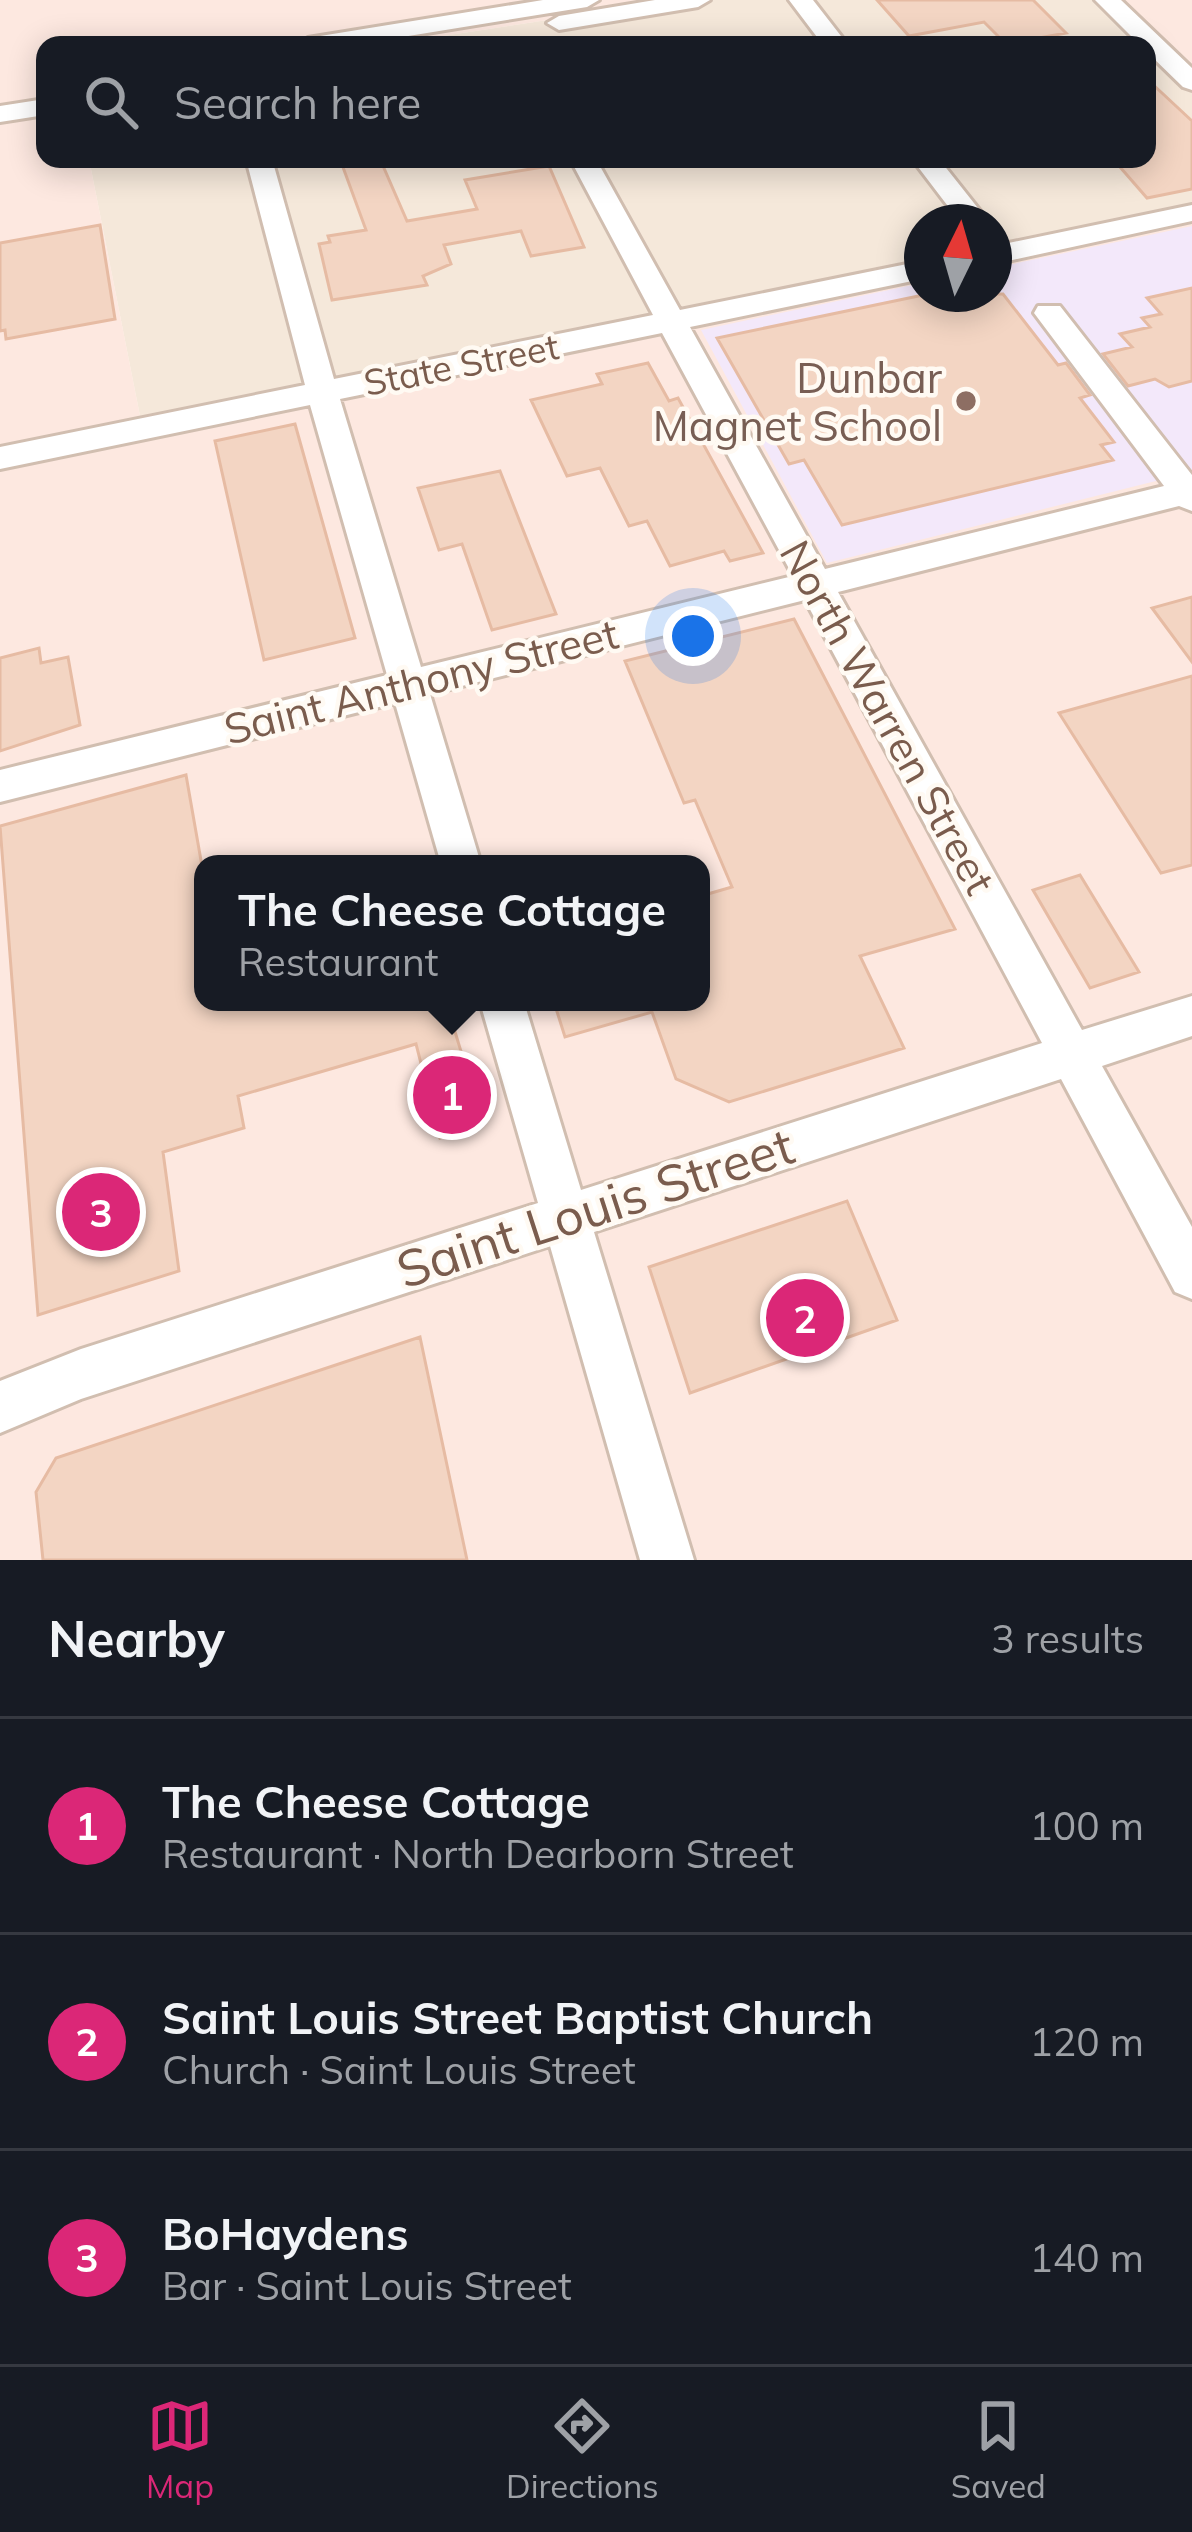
<!DOCTYPE html>
<meta charset="utf-8">
<style>
:root{--surface:#171b24;--page:#242831;--text:#f1f3f6;--muted:#9ea1a6;--line:#363941;--accent:#db2777}
body{margin:0;font-family:Mulish,sans-serif;background:var(--page);color:var(--text)}
.compass{position:absolute;left:904px;top:204px;width:108px;height:108px;border-radius:50%;background:var(--surface);box-shadow:0 6px 30px #0003;rotate:5deg}
.you{position:absolute;left:693px;top:636px;width:42px;height:42px;margin:-30px;border:9px solid #fff;border-radius:50%;background:#1a73e8;box-shadow:0 0 0 18px #1a73e833}
.badge{display:grid;place-items:center;width:78px;height:78px;border-radius:50%;background:var(--accent);color:#fff;font-size:39px;font-weight:700}
.pin{position:absolute;translate:-50% -50%;border:6px solid #fff;box-shadow:0 3px 12px #0006}
.popup{position:absolute;left:194px;top:855px;width:516px;height:156px;box-sizing:border-box;display:grid;place-content:center;border-radius:24px;background:var(--surface);filter:drop-shadow(0 3px 9px #0005);font-size:39px;white-space:nowrap;color:var(--muted)}
.popup b{font-size:45px;color:var(--text)}
.popup::after{content:'';position:absolute;left:50%;top:100%;margin-left:-24px;border:24px solid transparent;border-top-color:var(--surface)}
.list{margin:0;padding:0;list-style:none}
h2{display:flex;justify-content:space-between;align-items:center;height:156px;margin:0;padding:0 48px;font-size:51px}
h2 small{font-size:39px;font-weight:400;color:var(--muted)}
.list li{display:grid;grid-template-columns:78px 1fr auto;gap:36px;align-items:center;box-sizing:border-box;height:216px;padding:0 48px;border-top:3px solid var(--line)}
.list b{display:block;font-size:45px;white-space:nowrap}
.list p{margin:0;font-size:39px;white-space:nowrap;color:var(--muted)}
.list em{font-size:39px;font-style:normal;color:var(--muted)}
.icon{flex:none;width:66px;height:66px;fill:none;stroke:currentColor;stroke-width:2;stroke-linecap:round;stroke-linejoin:round}
.map{position:relative;flex:none;width:1192px;height:1560px;overflow:hidden}
.search{position:absolute;background:var(--surface);box-shadow:0 6px 30px #0003;left:36px;right:36px;top:36px;height:132px;display:flex;align-items:center;gap:30px;box-sizing:border-box;padding:0 42px;border-radius:24px;color:var(--muted);font-size:45px}
.sheet{height:804px;background:var(--surface)}
nav{display:flex;justify-content:space-around;align-items:center;box-sizing:border-box;height:168px;border-top:3px solid var(--line);background:var(--surface);font-size:33px;color:var(--muted)}
nav a{display:grid;justify-items:center;gap:6px}
nav .on{color:var(--accent)}
.map>svg:first-child{display:block}
</style>
<div class="map">
<svg width="1192" height="1560" viewBox="0 0 1192 1560">
<rect width="100%" height="100%" fill="#fdf6ec"/>
<path fill="#f5e8da" d="M 679,0 L 1097,0 L 1143,45 L 384,45 Z
M 1147,49 L 1192,93 L 1192,207 L 994,247 L 994,222 L 922,222 L 922,262 L 141,421 L 89,159 L 1147,159 Z"/>
<path fill="#fde8e0" fill-rule="evenodd" d="M 0,0 L 679,0 L 384,45 L 45,45 L 45,159 L 89,159 L 141,421 L 922,262 L 922,294 L 994,294 L 994,247 L 1192,207 L 1192,1560 L 0,1560 ZM 203,864 L 701,864 L 701,1002 L 203,1002 Z
M 1097,0 L 1192,0 L 1192,93 L 1147,45 Z"/>
<path fill="#f3e8fa" d="M 1192,226 L 1192,472 L 827,563 L 701,330 L 922,283 L 922,294 L 994,294 L 994,268 Z"/>
<path fill="#f3d5c3" stroke="#e6bba3" stroke-width="3" d="M 877,0 L 1033,0 L 1066,33 L 1006,44 L 984,22 L 909,36 Z
M 1147,79 L 1192,121 L 1192,189 L 1147,198 L 1113,159 L 1147,159 Z
M 340,159 L 380,159 L 407,221 L 477,209 L 465,180 L 549,166 L 584,247 L 531,256 L 521,231 L 444,245 L 451,264 L 423,276 L 427,285 L 332,300 L 319,244 L 330,242 L 328,236 L 366,230 Z
M 100,225 L 115,319 L 6,339 L 5,330 L 0,331 L 0,243 Z
M 1192,288 L 1192,381 L 1169,387 L 1155,379 L 1128,386 L 1103,354 L 1132,347 L 1120,334 L 1150,327 L 1142,318 L 1161,314 L 1147,298 Z
M 928,294 L 1003,294 L 1058,365 L 1066,363 L 1090,395 L 1080,398 L 1114,442 L 1101,445 L 1113,460 L 842,525 L 804,460 L 789,464 L 717,338 Z
M 648,363 L 669,401 L 678,398 L 763,553 L 730,561 L 724,551 L 670,566 L 647,521 L 629,526 L 600,468 L 567,476 L 531,400 L 602,384 L 597,374 Z
M 295,424 L 355,638 L 264,660 L 215,441 Z
M 500,471 L 556,614 L 492,630 L 462,544 L 439,550 L 418,488 Z
M 1192,597 L 1192,662 L 1152,608 Z
M 794,619 L 955,929 L 860,956 L 904,1048 L 729,1102 L 676,1079 L 652,1012 L 565,1037 L 554,1002 L 701,1002 L 701,896 L 732,887 L 695,800 L 684,803 L 625,661 Z
M 39,648 L 41,663 L 68,657 L 80,725 L 0,751 L 0,658 Z
M 1192,676 L 1192,865 L 1161,873 L 1059,713 Z
M 186,775 L 203,872 L 203,1002 L 446,1002 L 483,1124 L 440,1138 L 416,1044 L 238,1096 L 244,1128 L 163,1152 L 179,1271 L 38,1315 L 0,826 Z
M 1080,875 L 1139,972 L 1090,988 L 1033,890 Z
M 847,1201 L 897,1320 L 690,1393 L 649,1267 Z
M 420,1337 L 467,1560 L 43,1560 L 36,1492 L 56,1458 Z"/>
<g fill="none" stroke-linecap="round" stroke-linejoin="round">
<g stroke="#d1beb0" stroke-width="6">
<path id="minor" d="M 543,0 L 599,0 L 587,7 L 353,45 L 296,45 L 308,38 Z
M 655,0 L 710,0 L 698,7 L 559,30 L 547,23 L 559,16 Z
M 789,0 L 813,0 L 848,45 L 823,45 Z
M 1095,0 L 1121,0 L 1192,68 L 1192,90 L 1183,87 L 1147,52 L 1147,45 L 1140,45 Z
M 45,99 L 45,115 L 0,122 L 0,106 Z
M 246,159 L 272,159 L 334,379 L 653,315 L 570,159 L 596,159 L 680,310 L 922,261 L 922,279 L 690,327 L 825,569 L 1164,486 L 1034,313 L 1038,306 L 1060,306 L 1192,475 L 1192,511 L 1179,506 L 838,592 L 1082,1030 L 1192,996 L 1192,1036 L 1102,1066 L 1192,1227 L 1192,1299 L 1175,1292 L 1061,1079 L 594,1232 L 694,1560 L 640,1560 L 550,1246 L 81,1399 L 0,1433 L 0,1381 L 81,1349 L 538,1203 L 480,1002 L 524,1002 L 581,1190 L 1042,1043 L 805,600 L 430,694 L 481,864 L 441,864 L 395,703 L 0,802 L 0,770 L 387,675 L 310,405 L 0,469 L 0,447 L 305,385 ZM 662,333 L 793,576 L 421,667 L 340,399 Z
M 912,159 L 939,159 L 989,222 L 960,222 Z
M 1192,205 L 1192,221 L 994,264 L 994,246 Z"/>
</g>
<use href="#minor" fill="#fff" fill-rule="evenodd"/>
</g>
<circle fill="#8d6e63" stroke="#fffaf3" stroke-width="4.5" cx="966" cy="401" r="12"/>
<g text-anchor="middle" dominant-baseline="central" stroke-width="9" stroke-linejoin="round" paint-order="stroke">
<g font-size="36" fill="#7a5c4d" stroke="#fffaf3">
<text transform="translate(461 364) rotate(-11)">State Street</text>
</g>
<g font-size="42" fill="#785e54" stroke="#fffaf3" text-anchor="end">
<text x="942" y="377">Dunbar<tspan x="942" dy="48">Magnet School</tspan></text>
</g>
<g font-size="42" fill="#7a5c4d" stroke="#fffaf3">
<text transform="translate(421 681) rotate(-14)">Saint Anthony Street</text>
<text transform="translate(888 717) rotate(61)">North Warren Street</text>
</g>
<g font-size="51" fill="#7a5c4d" stroke="#fffaf3">
<text transform="translate(595 1207) rotate(-18)">Saint Louis Street</text>
</g>
</g>
</svg>
<svg class="compass" viewBox="-18 -18 36 36"><path d="M0-13l5 13h-10z" fill="#e53935"/><path d="M0 13l5-13h-10z" fill="#9ea1a6"/></svg>
<div class="you"></div>
<div class="pin badge" style="left:452px;top:1095px">1</div>
<div class="popup"><b>The Cheese Cottage</b>Restaurant</div>
<div class="pin badge" style="left:805px;top:1318px">2</div>
<div class="pin badge" style="left:101px;top:1212px">3</div>
<div class="search"><svg class="icon" aria-label="search" viewBox="0 0 24 24"><circle cx="10" cy="10" r="6"/><path d="M15 15l6 6"/></svg>Search here</div>
</div>
<section class="sheet">
<h2>Nearby<small>3 results</small></h2>
<ul class="list">
<li><span class="badge">1</span><div><b>The Cheese Cottage</b><p>Restaurant · North Dearborn Street</p></div><em>100 m</em></li>
<li><span class="badge">2</span><div><b>Saint Louis Street Baptist Church</b><p>Church · Saint Louis Street</p></div><em>120 m</em></li>
<li><span class="badge">3</span><div><b>BoHaydens</b><p>Bar · Saint Louis Street</p></div><em>140 m</em></li>
</ul>
</section>
<nav>
<a class="on"><svg class="icon" aria-label="map" viewBox="0 0 24 24"><path d="M3 6l6-2 6 2 6-2v14l-6 2-6-2-6 2zM9 4v14M15 6v14"/></svg>Map</a>
<a><svg class="icon" aria-label="directions" viewBox="0 0 24 24"><path d="M12 3l9 9-9 9-9-9zM9 14v-3h6M13 9l2 2-2 2"/></svg>Directions</a>
<a><svg class="icon" aria-label="saved" viewBox="0 0 24 24"><path d="M7 4h10v16l-5-4-5 4z"/></svg>Saved</a>
</nav>
